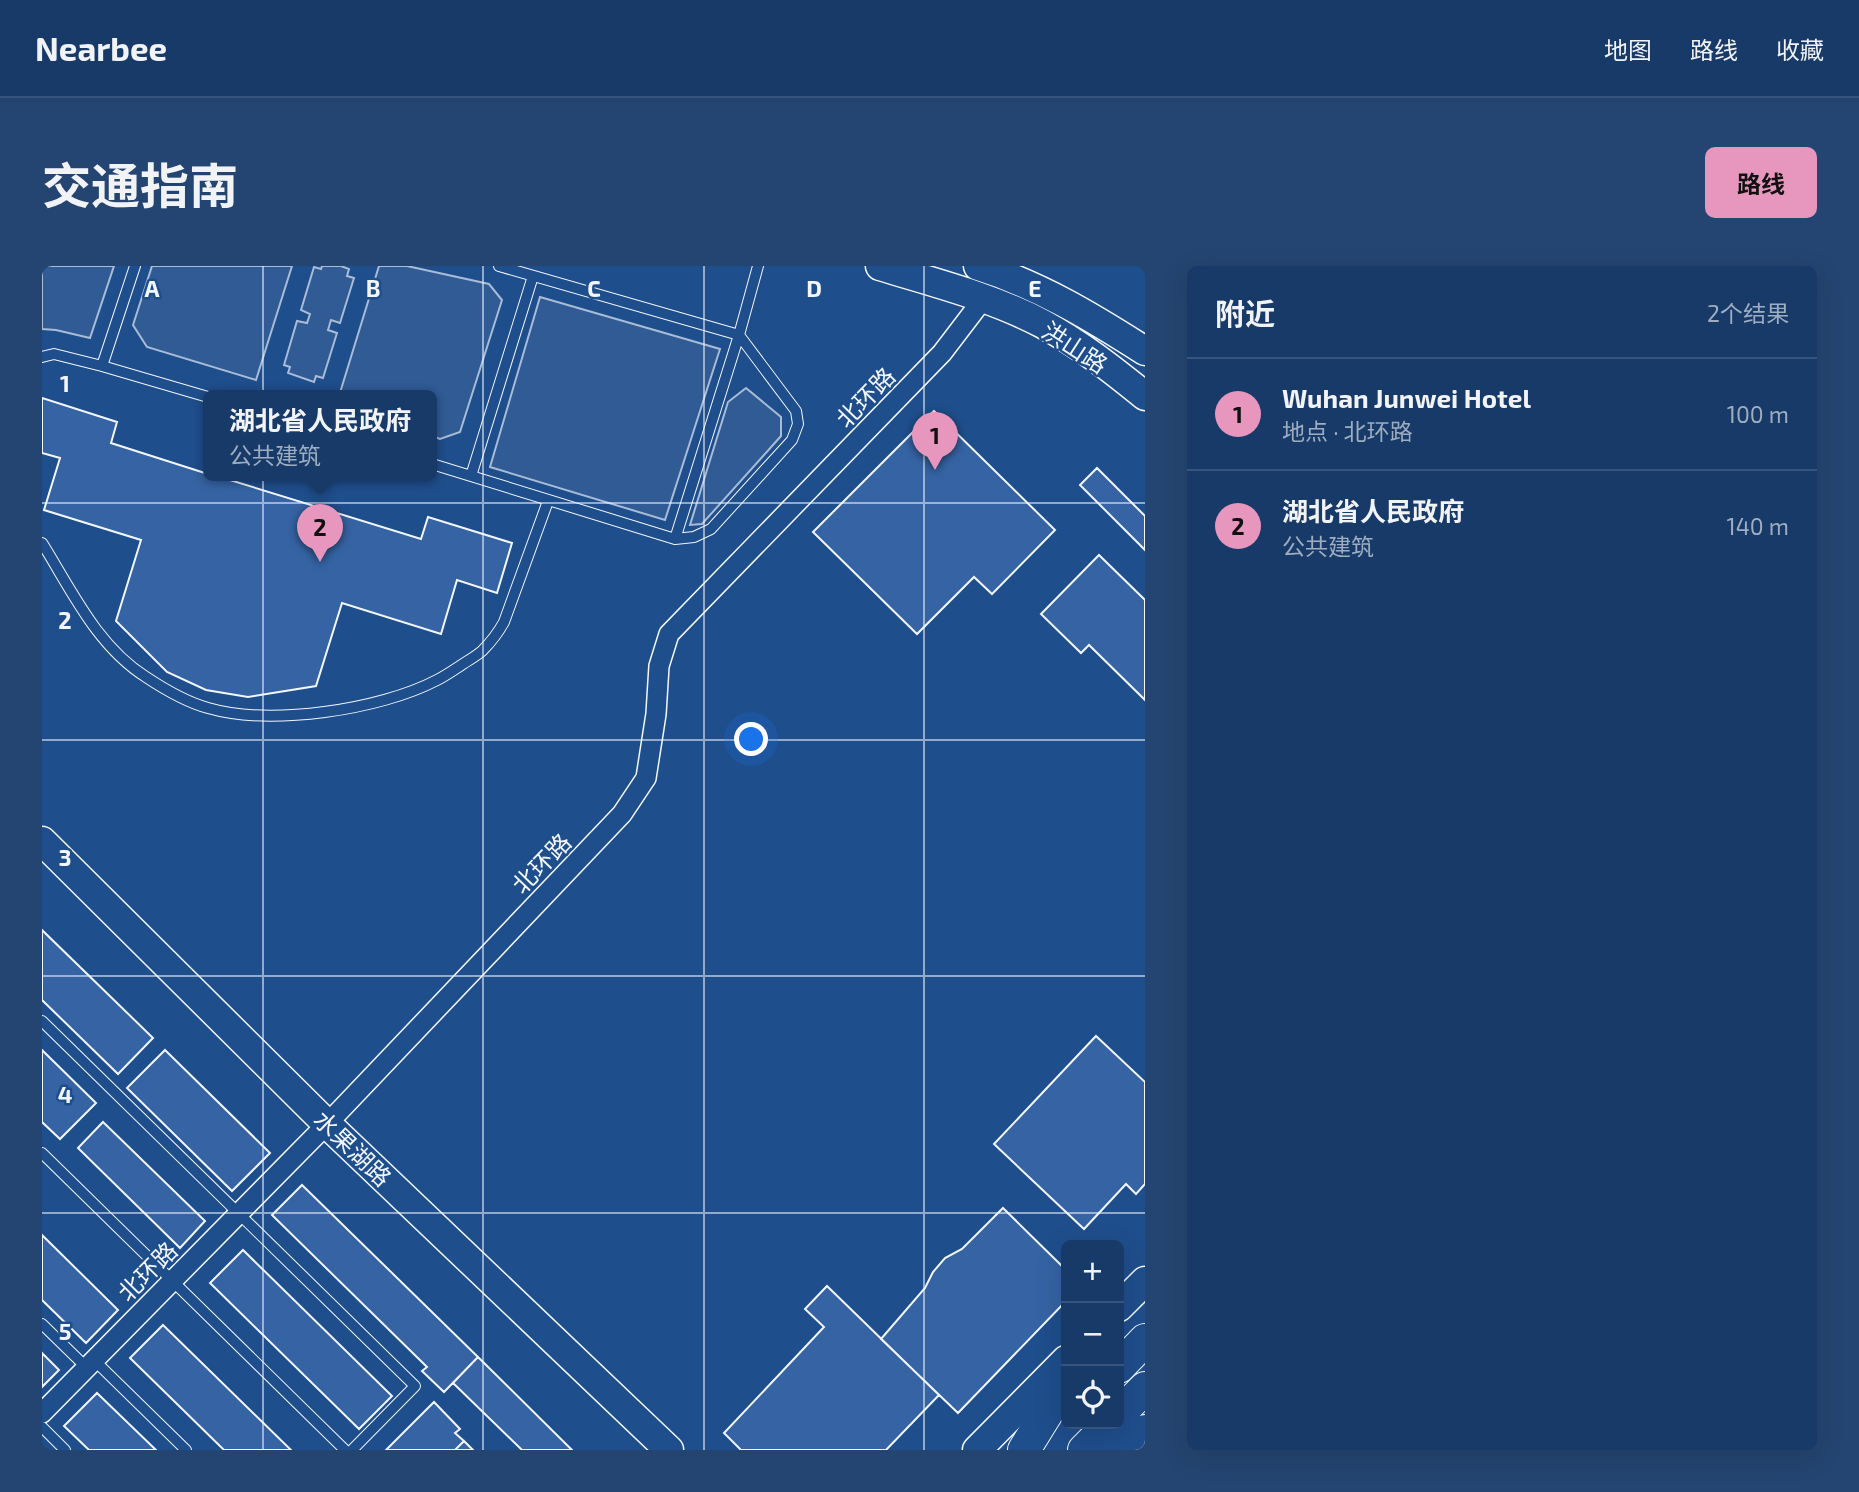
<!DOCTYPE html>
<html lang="zh">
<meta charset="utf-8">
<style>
:root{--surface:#173a69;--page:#244571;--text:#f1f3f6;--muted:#9eadc0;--line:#36547d;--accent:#e797bd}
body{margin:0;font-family:"Exo 2","Noto Sans SC",sans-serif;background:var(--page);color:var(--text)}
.controls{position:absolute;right:21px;bottom:21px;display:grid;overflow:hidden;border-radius:10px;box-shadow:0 7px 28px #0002}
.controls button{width:63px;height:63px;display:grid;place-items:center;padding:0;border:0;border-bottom:2px solid var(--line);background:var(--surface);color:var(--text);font:35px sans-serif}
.you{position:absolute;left:710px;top:474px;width:24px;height:24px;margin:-18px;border:5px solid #fff;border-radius:50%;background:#1a73e8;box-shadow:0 0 0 10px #1a73e833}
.badge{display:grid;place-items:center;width:46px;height:46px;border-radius:50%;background:var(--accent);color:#111;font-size:23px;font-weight:700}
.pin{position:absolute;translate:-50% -58px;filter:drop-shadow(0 2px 4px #0008)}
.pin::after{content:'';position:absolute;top:37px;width:24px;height:21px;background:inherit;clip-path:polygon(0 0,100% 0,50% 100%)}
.popup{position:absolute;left:161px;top:124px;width:234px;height:91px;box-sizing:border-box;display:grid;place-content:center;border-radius:10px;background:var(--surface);filter:drop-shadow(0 2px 5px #0005);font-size:23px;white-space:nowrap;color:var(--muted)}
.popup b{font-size:26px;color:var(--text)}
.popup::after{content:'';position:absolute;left:50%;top:100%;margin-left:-14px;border:14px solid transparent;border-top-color:var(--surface)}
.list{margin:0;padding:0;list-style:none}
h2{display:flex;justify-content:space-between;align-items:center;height:91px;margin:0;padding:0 28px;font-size:30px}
h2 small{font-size:23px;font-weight:400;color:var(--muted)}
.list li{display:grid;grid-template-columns:46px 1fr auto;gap:21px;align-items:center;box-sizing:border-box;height:112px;padding:0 28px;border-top:2px solid var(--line)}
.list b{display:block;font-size:26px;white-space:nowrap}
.list p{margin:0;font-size:23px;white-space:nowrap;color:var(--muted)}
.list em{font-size:23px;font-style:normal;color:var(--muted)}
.icon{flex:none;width:38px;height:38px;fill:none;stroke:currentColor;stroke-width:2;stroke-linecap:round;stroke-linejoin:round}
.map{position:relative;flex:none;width:1103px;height:1184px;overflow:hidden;border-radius:10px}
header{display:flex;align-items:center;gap:42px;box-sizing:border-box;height:98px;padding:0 35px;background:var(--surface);border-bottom:2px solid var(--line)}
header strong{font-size:33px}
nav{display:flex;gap:38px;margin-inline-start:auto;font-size:24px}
.intro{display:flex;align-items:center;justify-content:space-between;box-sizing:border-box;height:168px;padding:0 42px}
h1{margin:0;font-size:49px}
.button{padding:18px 32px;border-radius:10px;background:var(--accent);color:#111;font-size:24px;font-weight:700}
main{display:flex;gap:42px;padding:0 42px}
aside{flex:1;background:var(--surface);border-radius:10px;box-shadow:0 7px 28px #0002}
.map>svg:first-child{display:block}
</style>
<header>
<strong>Nearbee</strong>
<nav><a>地图</a><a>路线</a><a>收藏</a></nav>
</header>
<div class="intro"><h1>交通指南</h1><a class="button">路线</a></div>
<main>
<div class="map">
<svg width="1103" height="1184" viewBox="0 0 1103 1184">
<rect width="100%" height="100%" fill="#1f4e8c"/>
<path fill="#305b95" stroke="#a8bbd7" stroke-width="2" d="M 0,0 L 72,0 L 48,72 L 14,64 L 0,63 Z
M 110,0 L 250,0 L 214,114 L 105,81 L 91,59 Z
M 280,0 L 299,0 L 307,3 L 305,10 L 312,12 L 298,57 L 289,54 L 286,64 L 295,67 L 281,112 L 274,110 L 272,116 L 246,107 L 248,101 L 242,99 L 255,55 L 265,57 L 268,48 L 259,44 L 272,1 L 279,3 Z
M 337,0 L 365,0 L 447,18 L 460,34 L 418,166 L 398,173 L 390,170 L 390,130 L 297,130 Z
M 498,31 L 678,83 L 623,254 L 448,201 Z
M 704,122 L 739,151 L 739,170 L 660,258 L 648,259 L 686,136 Z"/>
<path fill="#3563a3" stroke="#f2f6ff" stroke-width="2" d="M 0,132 L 75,156 L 69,177 L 166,208 L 166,210 L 175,210 L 379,273 L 386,251 L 470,277 L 455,327 L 415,314 L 399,368 L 300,337 L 274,420 L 206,431 L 164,424 L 125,406 L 74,355 L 99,274 L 2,244 L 18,192 L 0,187 Z
M 892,145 L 1013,264 L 950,328 L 932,311 L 875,368 L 771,266 Z
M 1055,202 L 1103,250 L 1103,284 L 1038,219 Z
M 1057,289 L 1103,334 L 1103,434 L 1047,379 L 1039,387 L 999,348 Z
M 0,664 L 111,772 L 76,808 L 0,734 Z
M 1054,770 L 1103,816 L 1103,918 L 1094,928 L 1084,918 L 1042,963 L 952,878 Z
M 0,784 L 54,837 L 18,873 L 0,856 Z
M 123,784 L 228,887 L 190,925 L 85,822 Z
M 61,856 L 163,955 L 138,982 L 36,882 Z
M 260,919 L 436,1091 L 402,1126 L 380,1105 L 385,1101 L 230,949 Z
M 961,942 L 1024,1004 L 1024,1035 L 916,1147 L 839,1073 L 883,1022 L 891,1006 L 903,992 L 920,983 Z
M 0,969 L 76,1044 L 44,1077 L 0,1034 Z
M 201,984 L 350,1130 L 317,1163 L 168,1017 Z
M 785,1020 L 897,1129 L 844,1184 L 699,1184 L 682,1167 L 782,1061 L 763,1043 Z
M 121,1059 L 249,1184 L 182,1184 L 88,1092 Z
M 0,1087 L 17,1104 L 0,1121 Z
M 436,1091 L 530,1184 L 480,1184 L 411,1117 Z
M 55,1127 L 114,1184 L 47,1184 L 22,1160 Z
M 392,1136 L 418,1163 L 413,1167 L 422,1175 L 413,1184 L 344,1184 Z
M 422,1175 L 431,1184 L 413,1184 Z"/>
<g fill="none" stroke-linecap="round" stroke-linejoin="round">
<g stroke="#f2f6ff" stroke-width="12">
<path id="lane" d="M 0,91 L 12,88 L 60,100 L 166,131
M 60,100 L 93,0
M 390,198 L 633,273 L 652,271 L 669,263 L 750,174 L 756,158 L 754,145 L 697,69 L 457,0
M 429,210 L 491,10
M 633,273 L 697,69 L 716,0
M 0,277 C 30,325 55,380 104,411 C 122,423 144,436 166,442 C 228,460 338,444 395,414 C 403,410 410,405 418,400 C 425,395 433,391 440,385 C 449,376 456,367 462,356 L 506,235
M 0,755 L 373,1120 L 310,1184
M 0,887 L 303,1184
M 0,1058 L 45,1102
M 52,1094 L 144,1184
M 0,1161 L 23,1184"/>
</g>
<g stroke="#f2f6ff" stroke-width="22">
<path id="street" d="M 0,1147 L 285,858 L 580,548 L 604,512 L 614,448 L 617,400 L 627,368 L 900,87 L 942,32"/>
</g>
<g stroke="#f2f6ff" stroke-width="31">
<path id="secondary" d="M 838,0 C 893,17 950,31 1001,58 C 1038,78 1071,104 1103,130
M 936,0 C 997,19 1050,51 1103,85
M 0,575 L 285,858 L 627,1184
M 1077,1041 L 1103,1015
M 935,1184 L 1024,1094"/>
</g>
<g stroke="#f2f6ff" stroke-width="34">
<path id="primary" d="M 1077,1101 L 1103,1074
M 1077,1148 L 1103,1122
M 982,1184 L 1024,1116
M 1042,1184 L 1068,1158
M 1074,1184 L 1103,1165"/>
</g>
<use href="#lane" stroke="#1f4e8c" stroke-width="10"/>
<use href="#street" stroke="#1f4e8c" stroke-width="19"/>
<use href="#secondary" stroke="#1f4e8c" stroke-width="28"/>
<use href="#primary" stroke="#1f4e8c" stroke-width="32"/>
</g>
<path fill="none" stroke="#f2f6ff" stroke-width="2" stroke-opacity="0.55" d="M 221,0 L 221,1184M 441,0 L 441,1184M 662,0 L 662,1184M 882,0 L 882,1184M 0,237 L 1103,237M 0,474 L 1103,474M 0,710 L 1103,710M 0,947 L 1103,947"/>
<g text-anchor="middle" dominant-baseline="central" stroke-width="5" stroke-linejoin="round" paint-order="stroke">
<g font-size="24" fill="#f2f6ff" stroke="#1f4e8c">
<text transform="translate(1033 81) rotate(33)">洪山路</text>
<text transform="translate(823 131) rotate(-46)">北环路</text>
<text transform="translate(499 597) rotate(-46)">北环路</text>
<text transform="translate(311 882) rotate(44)">水果湖路</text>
<text transform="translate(105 1005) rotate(-45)">北环路</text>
</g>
</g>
<g font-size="23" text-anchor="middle" font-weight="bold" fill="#f2f6ff" stroke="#1f4e8c" stroke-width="5" stroke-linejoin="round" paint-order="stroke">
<text x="110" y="31">A</text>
<text x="331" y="31">B</text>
<text x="552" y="31">C</text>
<text x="772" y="31">D</text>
<text x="993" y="31">E</text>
<text x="23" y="126">1</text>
<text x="23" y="363">2</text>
<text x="23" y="600">3</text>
<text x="23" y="837">4</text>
<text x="23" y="1074">5</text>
</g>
</svg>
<div class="controls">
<button>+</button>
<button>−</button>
<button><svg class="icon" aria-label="locate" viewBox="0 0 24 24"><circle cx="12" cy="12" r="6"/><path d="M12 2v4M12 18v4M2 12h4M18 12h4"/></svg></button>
</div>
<div class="you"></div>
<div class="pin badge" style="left:893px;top:204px">1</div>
<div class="pin badge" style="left:278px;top:296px">2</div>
<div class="popup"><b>湖北省人民政府</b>公共建筑</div>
</div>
<aside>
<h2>附近<small>2个结果</small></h2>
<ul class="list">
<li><span class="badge">1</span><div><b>Wuhan Junwei Hotel</b><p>地点 · 北环路</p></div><em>100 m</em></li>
<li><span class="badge">2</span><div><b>湖北省人民政府</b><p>公共建筑</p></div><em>140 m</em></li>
</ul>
</aside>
</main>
